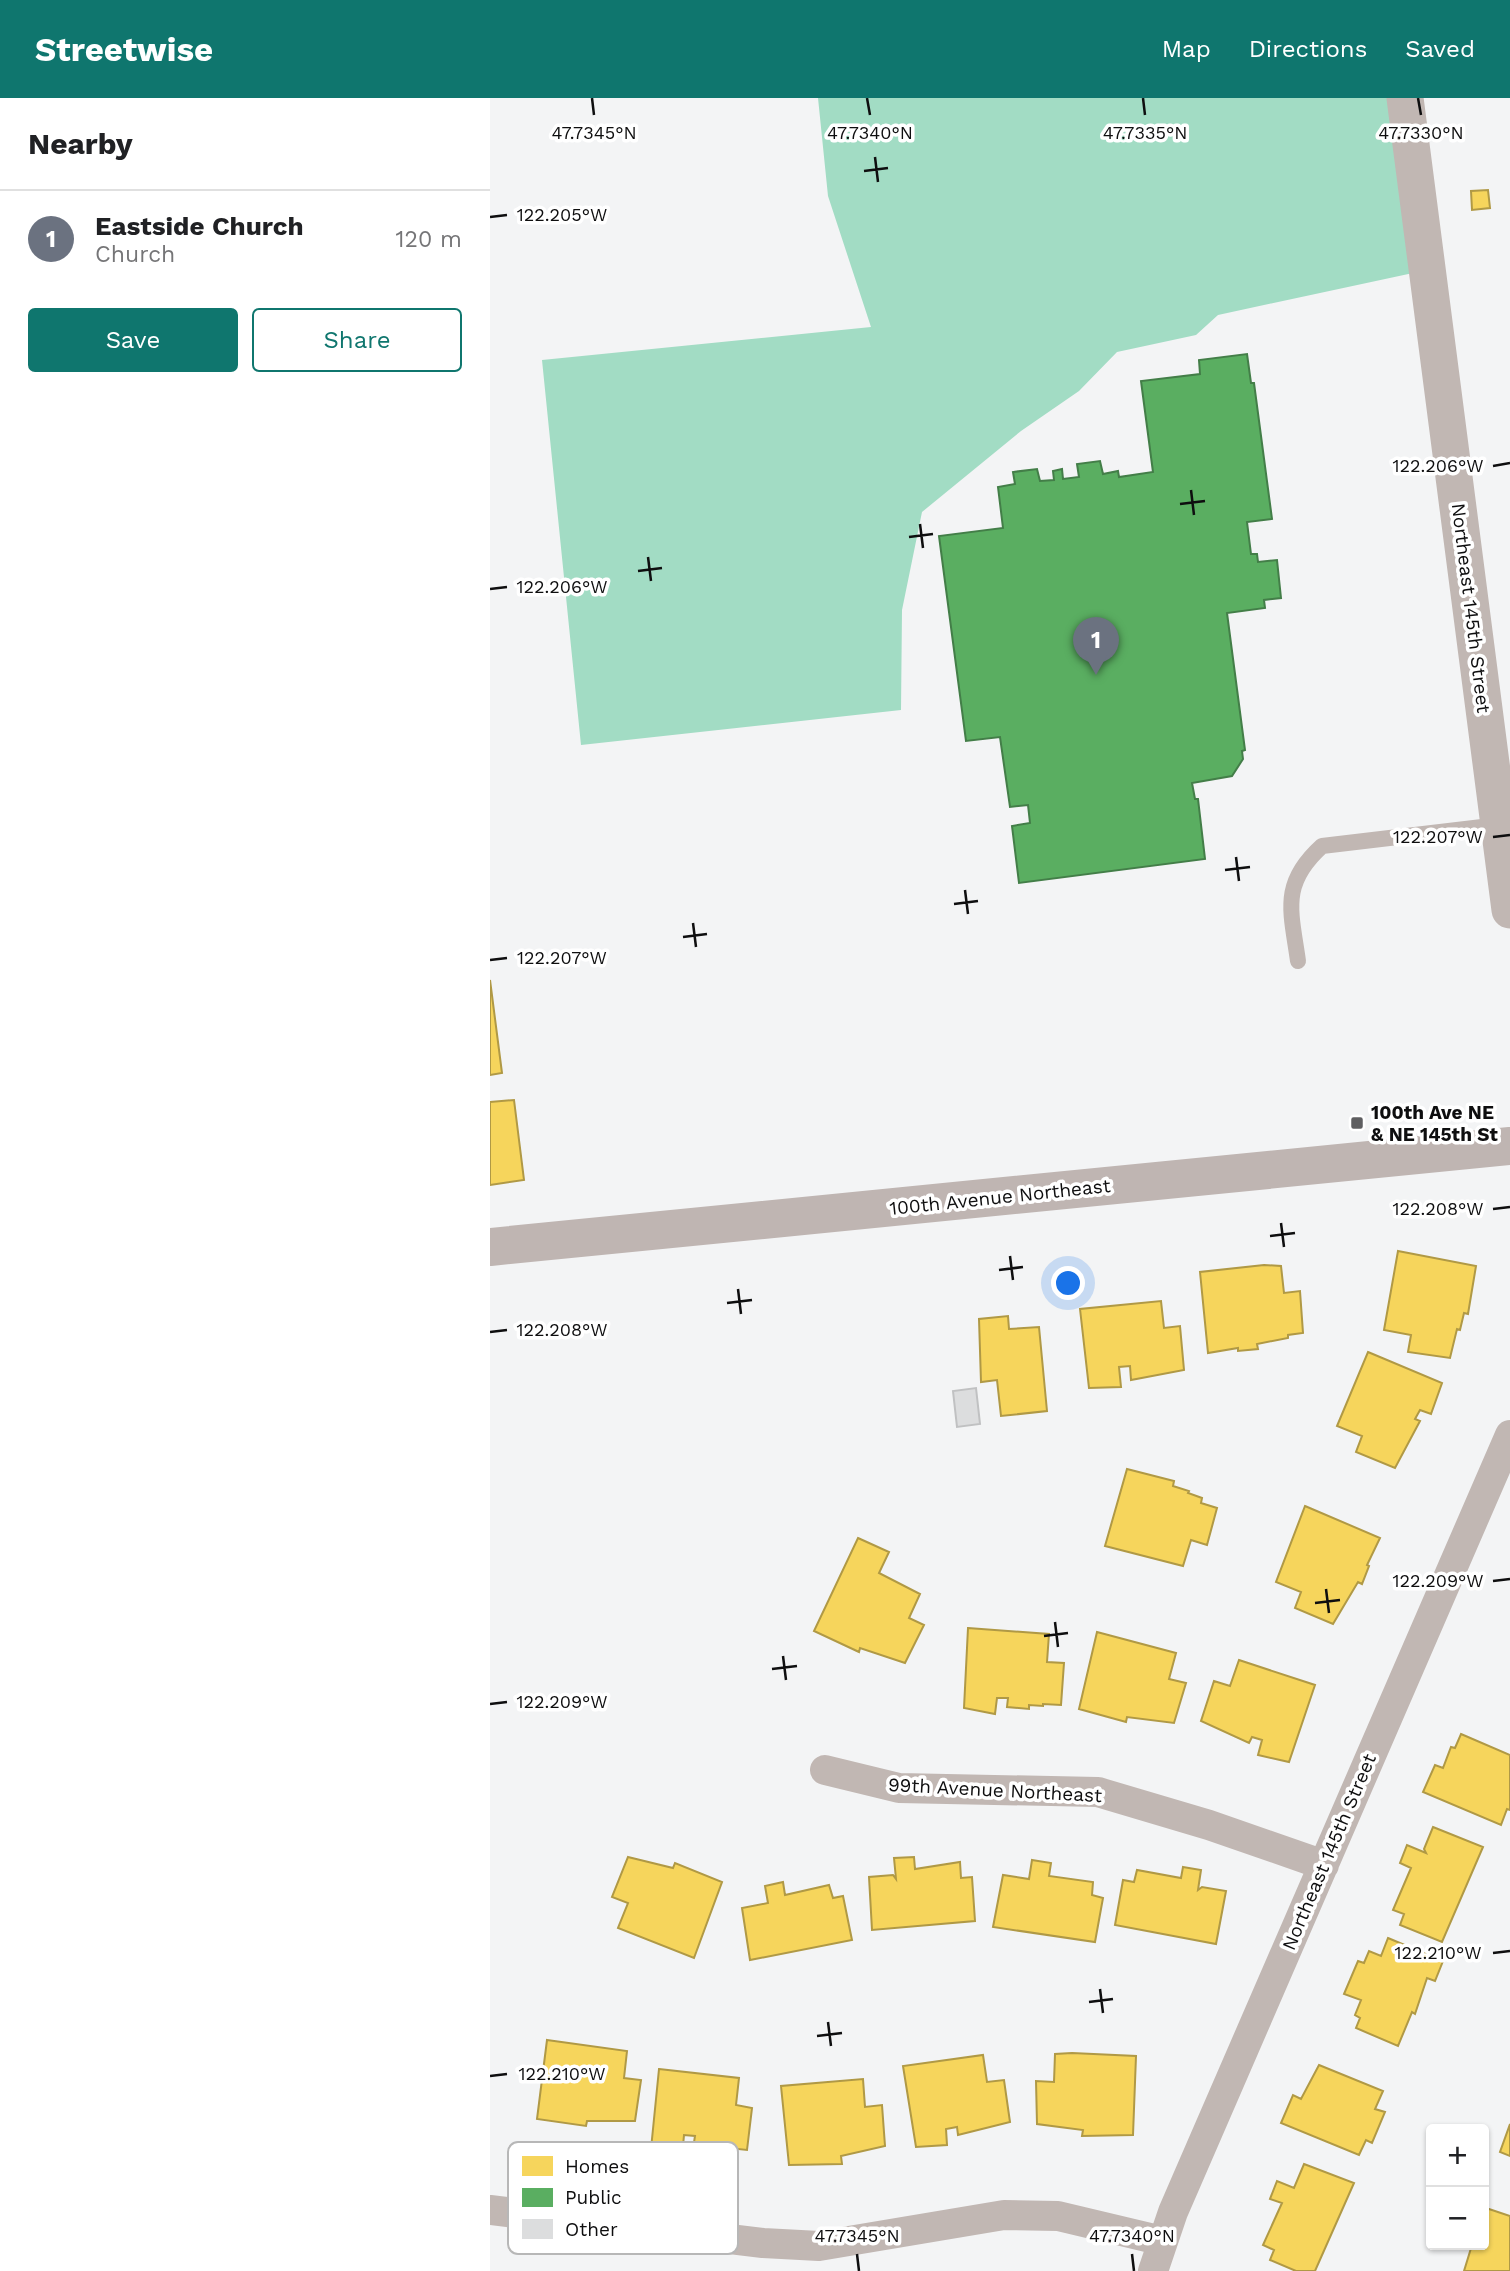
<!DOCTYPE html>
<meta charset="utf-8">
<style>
:root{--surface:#fff;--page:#f2f2f2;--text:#202124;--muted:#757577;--line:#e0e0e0;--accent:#0f766e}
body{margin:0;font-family:"Work Sans",sans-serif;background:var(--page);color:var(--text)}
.controls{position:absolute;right:21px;bottom:21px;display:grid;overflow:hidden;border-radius:7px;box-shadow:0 2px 5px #0004}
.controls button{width:63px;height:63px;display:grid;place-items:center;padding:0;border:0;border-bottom:2px solid var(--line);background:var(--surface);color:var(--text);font:35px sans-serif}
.you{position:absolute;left:579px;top:1186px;width:24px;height:24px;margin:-18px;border:5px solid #fff;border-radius:50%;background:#1a73e8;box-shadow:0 0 0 10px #1a73e833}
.badge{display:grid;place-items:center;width:46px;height:46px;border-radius:50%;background:var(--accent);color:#fff;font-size:23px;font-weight:700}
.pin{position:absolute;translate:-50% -58px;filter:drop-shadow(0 2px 4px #0008)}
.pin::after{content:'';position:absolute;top:37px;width:24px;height:21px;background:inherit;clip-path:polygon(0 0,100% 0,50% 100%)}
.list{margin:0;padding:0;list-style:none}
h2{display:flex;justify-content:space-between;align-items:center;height:91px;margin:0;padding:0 28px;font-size:30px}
h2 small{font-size:23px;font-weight:400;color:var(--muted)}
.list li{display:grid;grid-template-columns:46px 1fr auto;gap:21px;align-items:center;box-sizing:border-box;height:98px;padding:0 28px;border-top:2px solid var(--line)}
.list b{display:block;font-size:26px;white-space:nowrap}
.list p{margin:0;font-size:23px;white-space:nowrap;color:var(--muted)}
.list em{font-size:23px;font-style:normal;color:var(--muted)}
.actions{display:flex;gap:14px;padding:21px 28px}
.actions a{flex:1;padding:16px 0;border:2px solid var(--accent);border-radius:7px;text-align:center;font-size:24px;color:var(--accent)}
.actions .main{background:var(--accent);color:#fff}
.map{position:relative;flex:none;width:1020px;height:2173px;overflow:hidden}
header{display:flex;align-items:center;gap:42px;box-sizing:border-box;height:98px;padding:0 35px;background:var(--accent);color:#fff}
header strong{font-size:33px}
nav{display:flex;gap:38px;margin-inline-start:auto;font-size:24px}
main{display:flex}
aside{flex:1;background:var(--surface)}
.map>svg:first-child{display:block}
</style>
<header>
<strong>Streetwise</strong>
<nav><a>Map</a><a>Directions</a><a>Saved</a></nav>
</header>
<main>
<aside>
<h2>Nearby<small></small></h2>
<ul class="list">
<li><span class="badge" style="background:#6b7280">1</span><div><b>Eastside Church</b><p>Church</p></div><em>120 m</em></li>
</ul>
<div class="actions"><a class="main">Save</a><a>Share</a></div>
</aside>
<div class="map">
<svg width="1020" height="2173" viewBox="0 0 1020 2173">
<rect width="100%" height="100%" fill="#f3f4f5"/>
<path fill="#a2dcc4" d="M 328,0 L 915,0 L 937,172 L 728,217 L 706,237 L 627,254 L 589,293 L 531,333 L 432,414 L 412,512 L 411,612 L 91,647 L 52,262 L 381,229 L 338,98 Z"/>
<path fill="#f6d55c" stroke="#b09945" stroke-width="2" d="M 998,92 L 1000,110 L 982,112 L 981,93 Z
M 0,882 L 12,975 L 0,977 Z
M 24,1002 L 34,1082 L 0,1087 L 0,1004 Z
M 908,1153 L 986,1168 L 978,1216 L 974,1215 L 970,1232 L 967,1231 L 960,1260 L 918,1254 L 921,1237 L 894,1232 Z
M 774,1167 L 791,1168 L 794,1195 L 810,1193 L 813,1235 L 798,1237 L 798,1240 L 767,1246 L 768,1251 L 748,1253 L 748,1250 L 718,1255 L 710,1174 Z
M 671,1203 L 674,1230 L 690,1228 L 694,1272 L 641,1282 L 640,1268 L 629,1269 L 631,1289 L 599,1290 L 590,1211 Z
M 518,1218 L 519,1231 L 549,1229 L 557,1313 L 511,1318 L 507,1282 L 491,1284 L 489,1221 Z
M 878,1254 L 952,1285 L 941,1316 L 930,1312 L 925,1321 L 930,1323 L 905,1370 L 866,1354 L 872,1338 L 847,1328 Z
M 637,1371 L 684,1383 L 683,1388 L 699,1393 L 698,1395 L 712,1400 L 711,1405 L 727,1410 L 717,1447 L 701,1442 L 693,1468 L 615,1448 Z
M 815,1408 L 890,1440 L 877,1467 L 879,1468 L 872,1486 L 868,1484 L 843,1526 L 805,1510 L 811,1494 L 786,1484 Z
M 368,1440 L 399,1454 L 389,1475 L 430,1496 L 419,1520 L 434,1527 L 415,1565 L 370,1550 L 369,1554 L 324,1533 Z
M 478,1530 L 559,1536 L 557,1564 L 574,1565 L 571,1607 L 553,1606 L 553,1608 L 539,1607 L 539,1611 L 517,1609 L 518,1600 L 507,1600 L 505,1616 L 474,1610 Z
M 607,1534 L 686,1555 L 679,1581 L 696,1585 L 684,1625 L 637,1619 L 636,1624 L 589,1611 Z
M 749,1562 L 825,1587 L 799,1664 L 768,1657 L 772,1642 L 762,1639 L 759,1645 L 711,1623 L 724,1583 L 740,1588 Z
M 971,1636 L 1020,1657 L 1020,1712 L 1017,1711 L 1011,1727 L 933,1694 L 945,1667 L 953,1670 L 961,1649 L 965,1650 Z
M 943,1729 L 993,1749 L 952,1844 L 910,1827 L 914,1816 L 903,1812 L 921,1770 L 910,1765 L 917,1747 L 936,1755 L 934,1751 Z
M 138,1759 L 183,1770 L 185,1765 L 232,1784 L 204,1860 L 128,1830 L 138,1805 L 122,1799 Z
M 424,1759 L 425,1771 L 470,1764 L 471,1780 L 482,1779 L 485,1823 L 382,1832 L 379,1779 L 403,1777 L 406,1781 L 404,1760 Z
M 542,1762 L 561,1765 L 559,1778 L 603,1784 L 602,1797 L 613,1800 L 605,1844 L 503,1829 L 513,1777 L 539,1781 Z
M 693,1769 L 711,1772 L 708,1792 L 712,1789 L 736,1793 L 726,1846 L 625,1827 L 633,1782 L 644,1784 L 647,1772 L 691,1780 Z
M 293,1784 L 295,1797 L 339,1787 L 343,1800 L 353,1798 L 362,1842 L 260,1862 L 252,1810 L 278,1805 L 275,1788 Z
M 898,1840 L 953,1863 L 945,1883 L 937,1880 L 925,1916 L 922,1914 L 908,1948 L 866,1930 L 870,1920 L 865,1917 L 871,1902 L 854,1896 L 868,1863 L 874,1865 L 879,1853 L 891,1858 Z
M 57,1942 L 137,1953 L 134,1980 L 151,1982 L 145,2023 L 97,2023 L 96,2028 L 47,2021 Z
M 582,1955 L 646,1958 L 643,2037 L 592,2038 L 593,2032 L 547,2026 L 546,1983 L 564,1984 L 565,1956 Z
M 493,1957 L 497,1984 L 514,1982 L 520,2024 L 468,2037 L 467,2029 L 456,2031 L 457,2047 L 426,2049 L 413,1968 Z
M 829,1967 L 893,1993 L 885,2011 L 895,2014 L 882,2045 L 876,2042 L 869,2057 L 791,2025 L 803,1997 L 811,2001 Z
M 169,1971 L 249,1980 L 246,2007 L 262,2010 L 257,2052 L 239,2050 L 239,2053 L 226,2051 L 226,2054 L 203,2051 L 205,2038 L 194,2037 L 192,2059 L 161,2051 Z
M 373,1981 L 375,2009 L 392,2007 L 395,2048 L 351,2058 L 352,2066 L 299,2067 L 291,1988 Z
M 1020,2026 L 1020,2058 L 1010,2054 Z
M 814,2066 L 864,2085 L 825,2173 L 806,2173 L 780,2162 L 784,2152 L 773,2147 L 792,2105 L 780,2101 L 787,2083 L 804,2090 Z
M 996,2110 L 1020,2118 L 1020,2173 L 974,2173 L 982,2147 L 994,2147 Z"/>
<path fill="#5aae61" stroke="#437e48" stroke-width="2" d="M 757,256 L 761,285 L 764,285 L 782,421 L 757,424 L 761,456 L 767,456 L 768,464 L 787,462 L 791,500 L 774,502 L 775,510 L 737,515 L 755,652 L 752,653 L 753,661 L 742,678 L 702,685 L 705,701 L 708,701 L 715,761 L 529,785 L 522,728 L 540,725 L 538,707 L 520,709 L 510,639 L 476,643 L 449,438 L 513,430 L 508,389 L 525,386 L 523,374 L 547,371 L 550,383 L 564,382 L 563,373 L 572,371 L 573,381 L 589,379 L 587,366 L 610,363 L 613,376 L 628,373 L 629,379 L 663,374 L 651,283 L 710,276 L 709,262 Z"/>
<path fill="#dcddde" stroke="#c0c1c2" stroke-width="2" d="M 486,1290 L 490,1326 L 467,1329 L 463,1293 Z"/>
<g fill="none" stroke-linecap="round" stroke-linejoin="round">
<path stroke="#c1b7b3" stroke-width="16" d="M 808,863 C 801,813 790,786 832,748 L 1009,727"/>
<path stroke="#c1b7b3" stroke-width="30" d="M 335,1672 L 409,1690 L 608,1694 L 719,1727 L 834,1767
M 0,2112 L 273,2145 L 329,2148 L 514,2117 L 568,2118 L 673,2143
M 663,2173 L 683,2114 L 1020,1337"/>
<path stroke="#c1b7b3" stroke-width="37" d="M 915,0 L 1020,812"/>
<path stroke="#bfb5b2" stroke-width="38" d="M 0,1149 L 1020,1048"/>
</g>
<path fill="none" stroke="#0e0e0f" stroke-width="2.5" d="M 102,0 L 104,17M 377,0 L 380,17M 653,0 L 655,17M 928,0 L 931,17M 385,59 L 388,84M 374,73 L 398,70M 0,119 L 17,117M 1003,368 L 1020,365M 701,392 L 704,417M 690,406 L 715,403M 430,426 L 433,450M 419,439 L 443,436M 158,459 L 161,483M 148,473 L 172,470M 0,491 L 17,489M 1003,739 L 1020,737M 746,759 L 749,783M 735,772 L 760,769M 475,792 L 478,816M 464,806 L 488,803M 203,825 L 206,849M 193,839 L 217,836M 0,862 L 17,860M 1003,1111 L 1020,1109M 791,1125 L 794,1149M 780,1138 L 805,1135M 520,1158 L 523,1182M 509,1172 L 533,1169M 248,1191 L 251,1216M 237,1205 L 262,1202M 0,1234 L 17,1232M 1003,1483 L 1020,1481M 836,1491 L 839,1515M 825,1505 L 850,1502M 565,1524 L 568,1549M 554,1538 L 578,1535M 293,1558 L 296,1582M 282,1571 L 307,1568M 0,1606 L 17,1604M 1003,1855 L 1020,1853M 610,1891 L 613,1915M 599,1904 L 623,1901M 338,1924 L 341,1948M 327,1938 L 352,1935M 0,1978 L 17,1976M 367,2156 L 369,2173M 642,2156 L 644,2173"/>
<rect fill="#5e5e60" stroke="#fff" stroke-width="2.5" x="860" y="1018" width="14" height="14" rx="3.5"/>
<g text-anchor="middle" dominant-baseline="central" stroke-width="7" stroke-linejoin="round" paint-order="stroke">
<g font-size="19" fill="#0e0e0f" stroke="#fff">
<text transform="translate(981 510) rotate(83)">Northeast 145th Street</text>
<text transform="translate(510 1099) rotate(-6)">100th Avenue Northeast</text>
<text transform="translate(505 1692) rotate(3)">99th Avenue Northeast</text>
<text transform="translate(839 1754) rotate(-67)">Northeast 145th Street</text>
</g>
<g font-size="19" font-weight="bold" fill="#0e0e0f" stroke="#fff" text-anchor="start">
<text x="881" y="1014">100th Ave NE<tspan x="881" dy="22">&amp; NE 145th St</tspan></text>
</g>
</g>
<rect x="18" y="2044" width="230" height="112" rx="10" fill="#fff" stroke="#b7b7b7" stroke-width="2"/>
<rect x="32" y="2058" width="31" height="20" fill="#f6d55c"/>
<rect x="32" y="2090" width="31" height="19" fill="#5aae61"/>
<rect x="32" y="2121" width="31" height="20" fill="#dcddde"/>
<g font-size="19" fill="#0e0e0f">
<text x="75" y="2075">Homes</text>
<text x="75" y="2106">Public</text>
<text x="75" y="2138">Other</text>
</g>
<g font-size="18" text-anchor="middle" fill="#0e0e0f" stroke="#fff" stroke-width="7" stroke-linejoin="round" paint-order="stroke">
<text x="104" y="41">47.7345°N</text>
<text x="380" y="41">47.7340°N</text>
<text x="655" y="41">47.7335°N</text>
<text x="931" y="41">47.7330°N</text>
<text x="72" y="123">122.205°W</text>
<text x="948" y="374">122.206°W</text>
<text x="72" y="495">122.206°W</text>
<text x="948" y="745">122.207°W</text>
<text x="72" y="866">122.207°W</text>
<text x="948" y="1117">122.208°W</text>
<text x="72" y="1238">122.208°W</text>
<text x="948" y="1489">122.209°W</text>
<text x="72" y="1610">122.209°W</text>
<text x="948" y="1861">122.210°W</text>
<text x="72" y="1982">122.210°W</text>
<text x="367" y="2144">47.7345°N</text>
<text x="642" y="2144">47.7340°N</text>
</g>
</svg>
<div class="controls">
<button>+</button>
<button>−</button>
</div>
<div class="you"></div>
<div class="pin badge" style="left:606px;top:577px;background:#6b7280">1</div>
</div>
</main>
